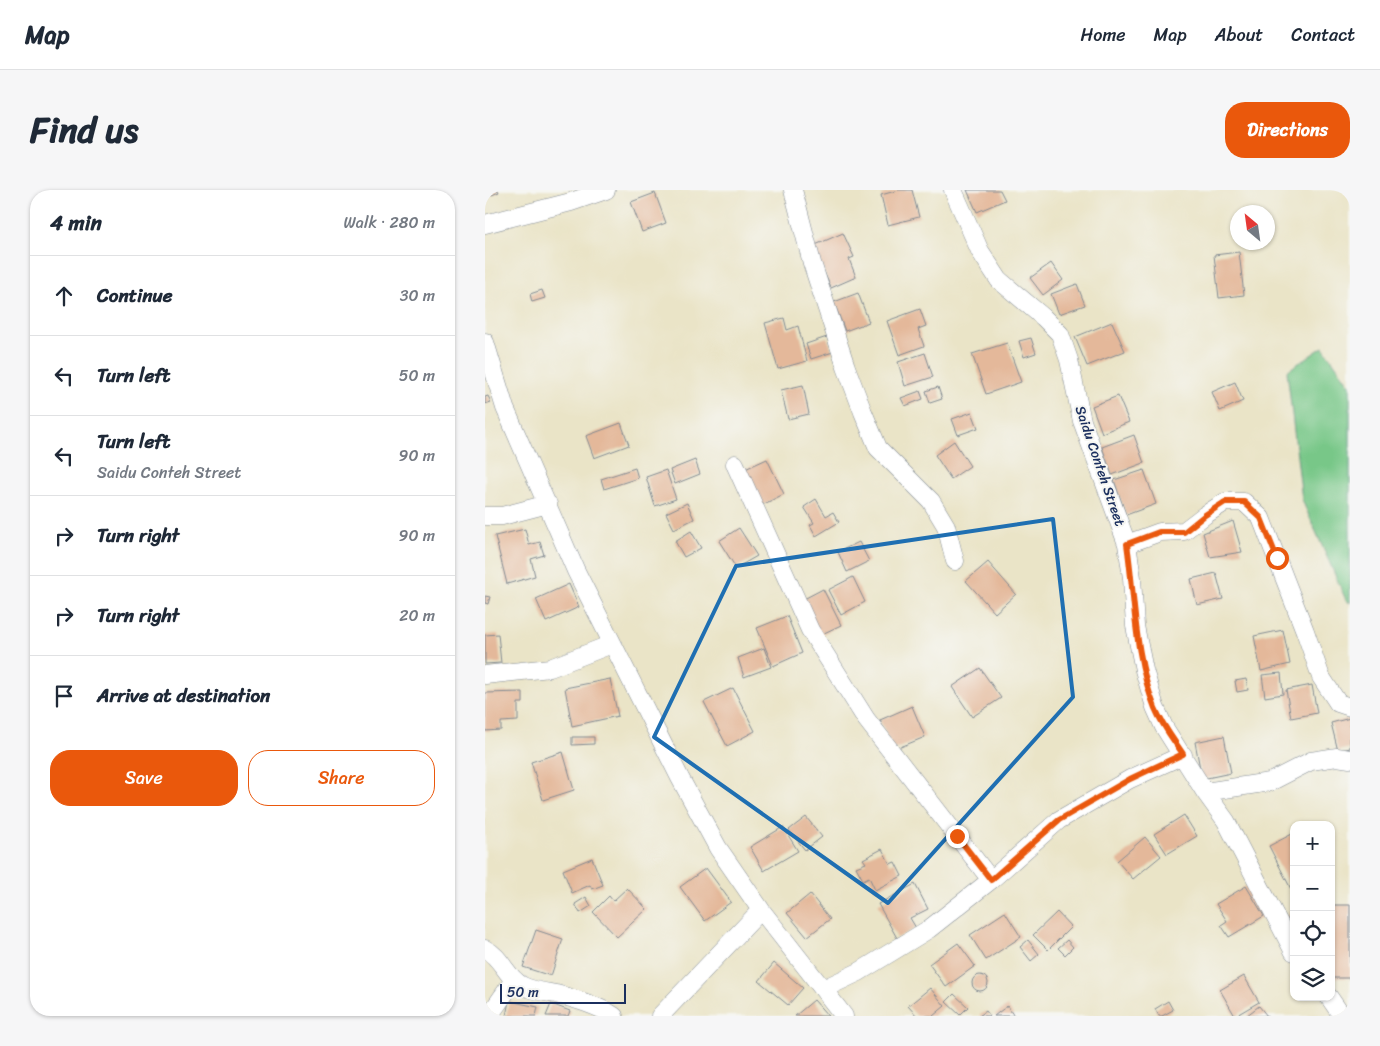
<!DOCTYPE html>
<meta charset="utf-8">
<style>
:root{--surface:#fff;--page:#f6f6f7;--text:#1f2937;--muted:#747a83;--line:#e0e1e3;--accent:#ea580c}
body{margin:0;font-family:Sriracha,sans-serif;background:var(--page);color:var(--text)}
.controls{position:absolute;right:15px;bottom:15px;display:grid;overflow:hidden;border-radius:10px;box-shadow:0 1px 4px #0004}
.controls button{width:45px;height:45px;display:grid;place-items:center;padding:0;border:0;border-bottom:1px solid var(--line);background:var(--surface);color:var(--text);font:25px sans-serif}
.compass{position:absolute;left:745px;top:15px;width:45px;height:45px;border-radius:50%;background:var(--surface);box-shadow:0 1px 4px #0004;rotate:331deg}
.scale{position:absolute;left:15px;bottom:12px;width:126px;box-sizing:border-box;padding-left:5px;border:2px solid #1b2f5e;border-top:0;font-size:14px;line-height:18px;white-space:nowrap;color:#1b2f5e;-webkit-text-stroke:4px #f6f6f2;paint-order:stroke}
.stop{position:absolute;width:15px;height:15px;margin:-11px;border:4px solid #ea580c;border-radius:50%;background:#fff}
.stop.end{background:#ea580c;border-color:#fff;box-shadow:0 1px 5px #0008}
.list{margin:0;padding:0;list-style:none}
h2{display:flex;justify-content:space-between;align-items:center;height:65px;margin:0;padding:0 20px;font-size:21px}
h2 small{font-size:16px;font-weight:400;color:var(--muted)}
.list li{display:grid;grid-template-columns:32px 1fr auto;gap:15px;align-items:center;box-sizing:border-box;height:80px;padding:0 20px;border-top:1px solid var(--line)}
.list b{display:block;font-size:19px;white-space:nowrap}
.list p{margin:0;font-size:16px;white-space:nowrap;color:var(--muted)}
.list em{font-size:16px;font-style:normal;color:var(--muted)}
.actions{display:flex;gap:10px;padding:15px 20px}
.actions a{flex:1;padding:11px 0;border:1px solid var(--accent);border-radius:20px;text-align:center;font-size:18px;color:var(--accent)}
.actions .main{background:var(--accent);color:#fff}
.icon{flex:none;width:28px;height:28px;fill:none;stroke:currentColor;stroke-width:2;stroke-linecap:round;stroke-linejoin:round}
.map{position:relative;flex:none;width:865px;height:826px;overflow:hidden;border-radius:20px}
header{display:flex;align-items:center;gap:30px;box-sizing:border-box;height:70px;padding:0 25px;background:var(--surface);border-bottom:1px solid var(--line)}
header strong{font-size:24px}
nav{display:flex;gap:28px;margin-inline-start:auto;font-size:18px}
.intro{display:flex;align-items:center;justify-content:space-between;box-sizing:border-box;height:120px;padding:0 30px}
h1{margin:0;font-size:35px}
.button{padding:12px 22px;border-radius:20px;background:var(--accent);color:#fff;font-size:18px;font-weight:700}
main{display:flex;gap:30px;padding:0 30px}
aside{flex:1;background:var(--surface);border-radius:20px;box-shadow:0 1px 4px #0004}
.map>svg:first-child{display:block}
</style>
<header>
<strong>Map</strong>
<nav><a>Home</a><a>Map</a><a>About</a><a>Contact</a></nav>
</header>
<div class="intro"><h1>Find us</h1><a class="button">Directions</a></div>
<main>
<aside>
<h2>4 min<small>Walk · 280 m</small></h2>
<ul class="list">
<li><svg class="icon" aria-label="ahead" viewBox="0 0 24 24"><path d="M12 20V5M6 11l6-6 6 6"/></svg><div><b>Continue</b></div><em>30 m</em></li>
<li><svg class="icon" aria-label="left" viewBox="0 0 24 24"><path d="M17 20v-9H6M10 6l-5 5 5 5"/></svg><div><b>Turn left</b></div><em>50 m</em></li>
<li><svg class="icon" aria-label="left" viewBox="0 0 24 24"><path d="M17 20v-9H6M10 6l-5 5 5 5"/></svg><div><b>Turn left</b><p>Saidu Conteh Street</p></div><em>90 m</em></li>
<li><svg class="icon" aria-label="right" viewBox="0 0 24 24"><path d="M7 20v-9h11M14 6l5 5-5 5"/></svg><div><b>Turn right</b></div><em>90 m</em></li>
<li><svg class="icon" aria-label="right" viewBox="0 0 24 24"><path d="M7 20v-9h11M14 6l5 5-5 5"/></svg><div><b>Turn right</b></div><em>20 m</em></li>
<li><svg class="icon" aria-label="arrive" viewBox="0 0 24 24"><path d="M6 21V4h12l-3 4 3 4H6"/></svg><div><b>Arrive at destination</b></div></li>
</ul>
<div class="actions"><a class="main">Save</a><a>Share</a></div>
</aside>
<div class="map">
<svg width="865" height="826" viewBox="0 0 865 826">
<rect width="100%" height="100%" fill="#f6f6f2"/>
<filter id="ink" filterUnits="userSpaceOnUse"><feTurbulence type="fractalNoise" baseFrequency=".02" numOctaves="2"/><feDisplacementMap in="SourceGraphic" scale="10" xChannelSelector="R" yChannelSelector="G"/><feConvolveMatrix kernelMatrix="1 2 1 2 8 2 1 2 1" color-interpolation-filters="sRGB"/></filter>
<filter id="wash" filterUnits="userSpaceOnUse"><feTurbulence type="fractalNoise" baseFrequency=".0096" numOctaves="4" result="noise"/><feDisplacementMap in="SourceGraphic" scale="20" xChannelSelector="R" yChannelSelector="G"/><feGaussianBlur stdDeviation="1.12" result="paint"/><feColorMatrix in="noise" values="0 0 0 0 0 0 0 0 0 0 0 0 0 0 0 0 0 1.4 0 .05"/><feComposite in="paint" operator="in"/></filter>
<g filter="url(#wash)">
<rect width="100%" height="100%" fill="#eae4c7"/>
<path fill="#78c788" stroke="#4a7b73" d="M 838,157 L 865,195 L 865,413 L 861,410 L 817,310 L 802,181 Z"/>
<g id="blocks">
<path fill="#e4b89a" d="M 0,0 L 13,0 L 14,2 L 0,8 Z
M 414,0 L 427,0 L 434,27 L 403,35 L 396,5 Z
M 482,0 L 515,0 L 520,10 L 492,22 Z
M 170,3 L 181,33 L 157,42 L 146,12 Z
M 358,43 L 369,67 L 364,69 L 371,87 L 346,98 L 328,56 Z
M 754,62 L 759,105 L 734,108 L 729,65 Z
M 566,73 L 578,90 L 558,105 L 545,88 Z
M 592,94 L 600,115 L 574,124 L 566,104 Z
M 57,100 L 60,108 L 47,112 L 45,104 Z
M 373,103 L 384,132 L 360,141 L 349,112 Z
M 435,119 L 441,136 L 433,139 L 439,156 L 414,165 L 402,131 Z
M 299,128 L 302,140 L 313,136 L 322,171 L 293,179 L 280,133 Z
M 627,132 L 640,161 L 602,176 L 590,147 Z
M 342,147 L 348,162 L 326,169 L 321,154 Z
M 546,148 L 551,163 L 539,167 L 534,151 Z
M 522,153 L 536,192 L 501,204 L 487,164 Z
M 440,163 L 448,187 L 420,196 L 413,172 Z
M 750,192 L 758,211 L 735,221 L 727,202 Z
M 318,195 L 324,224 L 303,229 L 296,200 Z
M 453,197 L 457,209 L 445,213 L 441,201 Z
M 435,201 L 438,209 L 420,216 L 416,208 Z
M 3,206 L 6,212 L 0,214 L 0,207 Z
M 633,206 L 644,232 L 617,243 L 607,216 Z
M 487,222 L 493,238 L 473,245 L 467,229 Z
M 136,233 L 144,255 L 109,268 L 101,246 Z
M 649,245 L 659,273 L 627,285 L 617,257 Z
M 469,251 L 485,276 L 466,289 L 450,265 Z
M 282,269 L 299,304 L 275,316 L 258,280 Z
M 210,270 L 215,284 L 190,294 L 185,280 Z
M 150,278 L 153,288 L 119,299 L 116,289 Z
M 181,280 L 191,309 L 170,316 L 161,287 Z
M 659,280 L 671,314 L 641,325 L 629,290 Z
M 331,309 L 341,326 L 348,322 L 354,332 L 331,346 L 325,335 L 329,333 L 319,317 Z
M 202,313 L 209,329 L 189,339 L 181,323 Z
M 748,331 L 757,362 L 725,367 L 718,343 Z
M 254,338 L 272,366 L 251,378 L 234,351 Z
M 40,339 L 44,355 L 55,352 L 59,365 L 46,369 L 50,386 L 22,394 L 10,346 Z
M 206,341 L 216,358 L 199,367 L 190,351 Z
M 374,352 L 384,371 L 362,382 L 353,362 Z
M 503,372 L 531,404 L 510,423 L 481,391 Z
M 731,383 L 738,409 L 712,415 L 706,389 Z
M 368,387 L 380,412 L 356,425 L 343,400 Z
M 84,394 L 94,417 L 61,432 L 51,409 Z
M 338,399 L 356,435 L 335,445 L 317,410 Z
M 0,406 L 5,407 L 3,414 L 0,413 Z
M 302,426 L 317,463 L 288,476 L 272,438 Z
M 798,440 L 805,474 L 776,481 L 769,446 Z
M 13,444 L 16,473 L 0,474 L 0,445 Z
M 279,458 L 286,477 L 259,487 L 253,468 Z
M 495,478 L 516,508 L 487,527 L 467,497 Z
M 796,483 L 798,504 L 780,507 L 777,485 Z
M 125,489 L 133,526 L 87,536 L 80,498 Z
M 761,489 L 763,500 L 752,502 L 750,491 Z
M 827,495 L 832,523 L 806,528 L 801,500 Z
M 248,498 L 270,541 L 242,556 L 219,512 Z
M 38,502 L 38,513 L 33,513 L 33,531 L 16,532 L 16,540 L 0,541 L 0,503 Z
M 427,516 L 440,547 L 408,560 L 395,530 Z
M 865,528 L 865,558 L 853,561 L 846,533 Z
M 739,546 L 746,583 L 717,589 L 710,552 Z
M 87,547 L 109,547 L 109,554 L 87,555 Z
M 78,562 L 89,600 L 58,610 L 46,572 Z
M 699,625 L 712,646 L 682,664 L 669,644 Z
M 321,627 L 337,647 L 320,660 L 304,640 Z
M 298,637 L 313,661 L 279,681 L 265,657 Z
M 809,643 L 809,700 L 807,701 L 784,656 Z
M 660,647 L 676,666 L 648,689 L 632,671 Z
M 397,659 L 405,674 L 410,672 L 417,686 L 390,700 L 384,687 L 378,690 L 371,677 L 381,673 L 378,669 Z
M 107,668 L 118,695 L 107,699 L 105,695 L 87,703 L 78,680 Z
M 221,678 L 246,712 L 220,731 L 195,697 Z
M 430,694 L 443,719 L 425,728 L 431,738 L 412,748 L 393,714 Z
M 761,696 L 779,726 L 744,747 L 736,735 L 742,731 L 731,714 Z
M 142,698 L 162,719 L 132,747 L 108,722 L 124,706 L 128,711 Z
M 325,704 L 345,729 L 322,747 L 302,723 Z
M 101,707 L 106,716 L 95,723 L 90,714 Z
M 846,715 L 865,715 L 865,788 L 846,788 Z
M 804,721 L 809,722 L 809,744 L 803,743 Z
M 520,722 L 536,747 L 501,770 L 485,745 Z
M 572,722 L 586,737 L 563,760 L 548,745 Z
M 51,740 L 78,749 L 66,786 L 38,777 Z
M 543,750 L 554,764 L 546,771 L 535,757 Z
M 582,750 L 588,757 L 580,765 L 573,758 Z
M 473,753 L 490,776 L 461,797 L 444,774 Z
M 289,773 L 318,798 L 303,815 L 274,791 Z
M487 793a8 8 0 1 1 16 0a8 8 0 1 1-16 0Z
M 759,786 L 774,812 L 750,826 L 735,800 Z
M 445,798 L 460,816 L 448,826 L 432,826 L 423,816 Z
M 469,804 L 483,817 L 475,825 L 461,812 Z
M 329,810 L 343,826 L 310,826 Z
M 24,811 L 53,817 L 51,826 L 21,826 Z
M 683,811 L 688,820 L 677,826 L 674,826 L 670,819 Z
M 66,814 L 85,821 L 83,826 L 61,826 Z
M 522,816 L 529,826 L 509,826 Z
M 774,816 L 782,826 L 761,826 Z
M 501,821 L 505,826 L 494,826 Z"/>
</g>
</g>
<g filter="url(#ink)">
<use href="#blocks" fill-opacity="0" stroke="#828a92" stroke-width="1"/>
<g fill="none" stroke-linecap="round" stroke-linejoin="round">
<g stroke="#828a92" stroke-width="19">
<path id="street" d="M 308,0 L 327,73 L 361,177 L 378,222 L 393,258 L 446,311 L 461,336 L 470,371
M 468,0 L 495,61 L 514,90 L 558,127 L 575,144 L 584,170 L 597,231 L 642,354 L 647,388 L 650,436 L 659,480 L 670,517 L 679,537 L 720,602 L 741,631 L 809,762
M 0,34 L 86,12 L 121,0
M 0,152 L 20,218 L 91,381 L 195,588 L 233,658 L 276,720 L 359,826
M 250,274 L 325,440 L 381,529 L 506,690
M 0,326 L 17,326 L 63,314
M 642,354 L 675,342 L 699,341 L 720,325 L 740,312 L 759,312 L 776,328 L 820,441 L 836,487 L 853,513 L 865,517
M 0,485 L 65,478 L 127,454
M 720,602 L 785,592 L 826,571 L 852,567 L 865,569
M 0,759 C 17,767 21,788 38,796 C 49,801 60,802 71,804 C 91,809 112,815 129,826
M 338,799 L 374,782 L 444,739 L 506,690 L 574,630 L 645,589 L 698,565
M 844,807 L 857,826
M 4,826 L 29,790
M 175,826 L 276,720"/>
</g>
<use href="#street" stroke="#fff" stroke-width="18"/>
</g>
</g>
<g fill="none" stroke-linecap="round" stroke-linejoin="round" filter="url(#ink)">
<path stroke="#ea580c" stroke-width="6" d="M 472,646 L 506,690 L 574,630 L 645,589 L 698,564 C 688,549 677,535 670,518 C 649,466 650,408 642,354 L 674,342 L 699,342 L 720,325 L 740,312 L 759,312 L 776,328 L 792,368"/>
</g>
<path fill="none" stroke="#1f6fb2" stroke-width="4" stroke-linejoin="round" d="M 568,329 L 588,507 L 403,713 L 169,547 L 251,376 Z"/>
<g text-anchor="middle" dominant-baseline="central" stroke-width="4" stroke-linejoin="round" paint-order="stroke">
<g font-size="14" fill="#1b2f5e" stroke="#f6f6f2">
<text transform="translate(615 276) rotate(71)">Saidu Conteh Street</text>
</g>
</g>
</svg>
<div class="controls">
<button>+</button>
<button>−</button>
<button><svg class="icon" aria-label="locate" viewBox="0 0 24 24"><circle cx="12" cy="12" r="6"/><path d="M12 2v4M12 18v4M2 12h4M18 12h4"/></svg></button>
<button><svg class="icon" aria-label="layers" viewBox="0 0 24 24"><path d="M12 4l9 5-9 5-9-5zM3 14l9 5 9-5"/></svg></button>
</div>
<svg class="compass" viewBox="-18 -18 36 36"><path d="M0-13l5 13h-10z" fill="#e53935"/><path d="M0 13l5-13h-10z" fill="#747a83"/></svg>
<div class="scale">50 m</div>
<div class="stop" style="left:792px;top:368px"></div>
<div class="stop end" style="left:472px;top:646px"></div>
</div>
</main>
